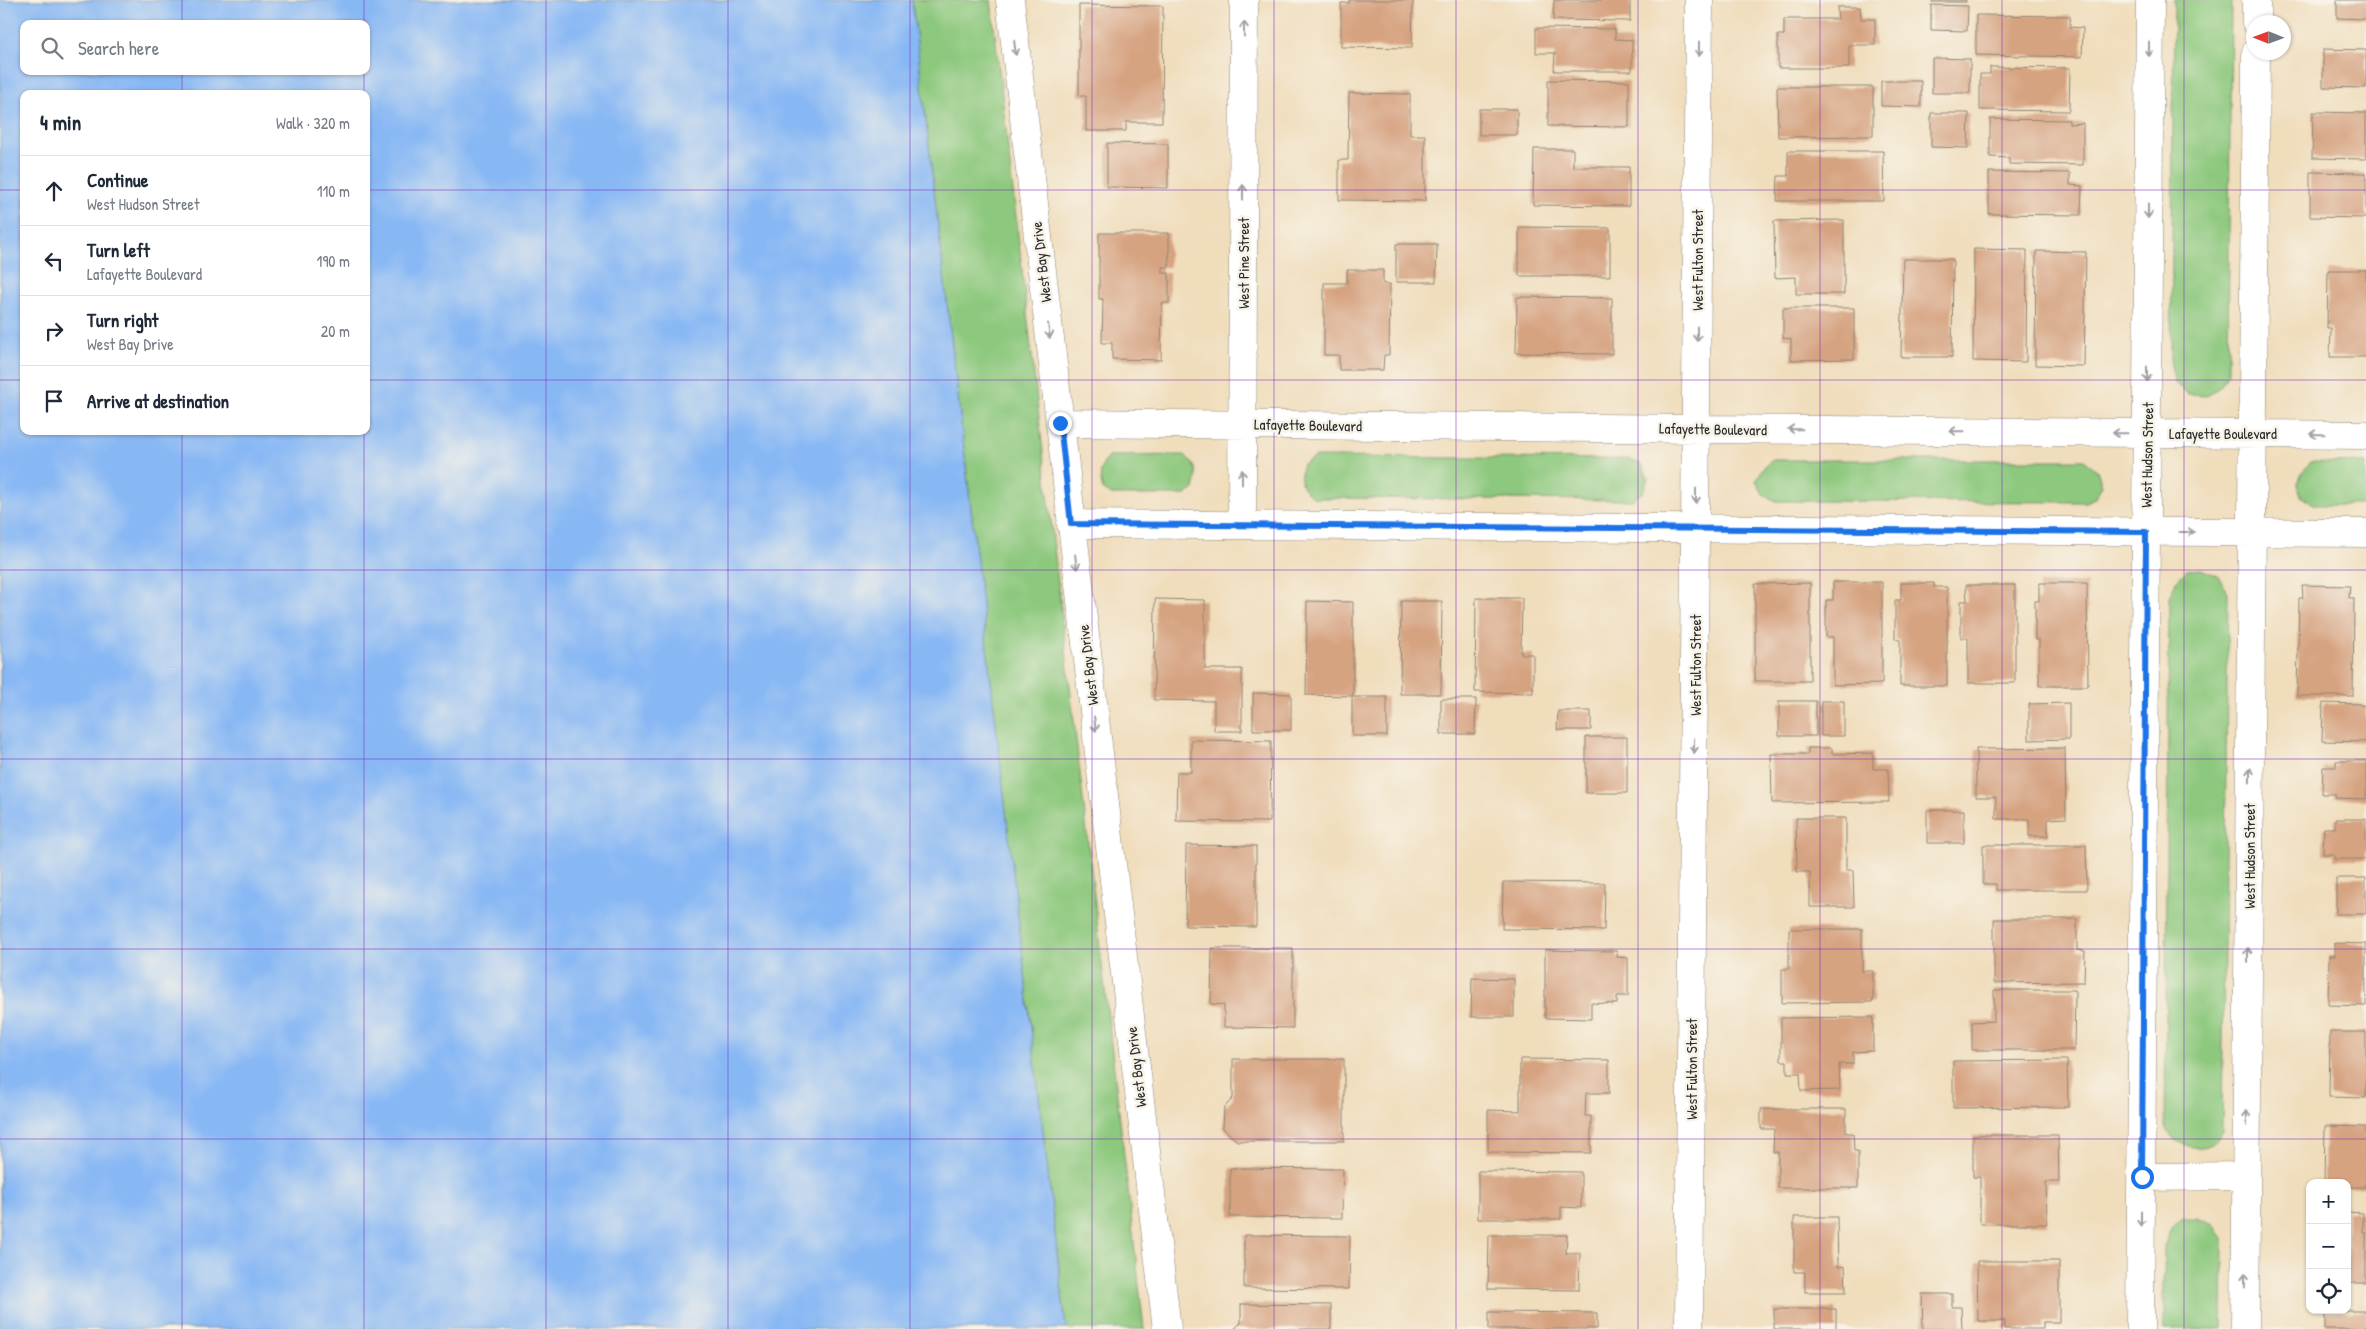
<!DOCTYPE html>
<meta charset="utf-8">
<style>
:root{--surface:#fff;--page:#f6f6f7;--text:#1f2937;--muted:#747a83;--line:#e0e1e3}
body{margin:0;font-family:"Patrick Hand",sans-serif;background:var(--page);color:var(--text)}
.controls{position:absolute;right:15px;bottom:15px;display:grid;overflow:hidden;border-radius:10px;box-shadow:0 1px 4px #0004}
.controls button{width:45px;height:45px;display:grid;place-items:center;padding:0;border:0;border-bottom:1px solid var(--line);background:var(--surface);color:var(--text);font:25px sans-serif}
.compass{position:absolute;left:2246px;top:15px;width:45px;height:45px;border-radius:50%;background:var(--surface);box-shadow:0 1px 4px #0004;rotate:271deg}
.stop{position:absolute;width:15px;height:15px;margin:-11px;border:4px solid #1a73e8;border-radius:50%;background:#fff}
.stop.end{background:#1a73e8;border-color:#fff;box-shadow:0 1px 5px #0008}
.list{margin:0;padding:0;list-style:none}
h2{display:flex;justify-content:space-between;align-items:center;height:65px;margin:0;padding:0 20px;font-size:21px}
h2 small{font-size:16px;font-weight:400;color:var(--muted)}
.list li{display:grid;grid-template-columns:32px 1fr auto;gap:15px;align-items:center;box-sizing:border-box;height:70px;padding:0 20px;border-top:1px solid var(--line)}
.list b{display:block;font-size:19px;white-space:nowrap}
.list p{margin:0;font-size:16px;white-space:nowrap;color:var(--muted)}
.list em{font-size:16px;font-style:normal;color:var(--muted)}
.icon{flex:none;width:28px;height:28px;fill:none;stroke:currentColor;stroke-width:2;stroke-linecap:round;stroke-linejoin:round}
.map{position:relative;flex:none;width:2366px;height:1329px;overflow:hidden}
.search{position:absolute;background:var(--surface);box-shadow:0 1px 4px #0004;left:20px;top:20px;width:350px;height:55px;display:flex;align-items:center;gap:12px;box-sizing:border-box;padding:0 18px;border-radius:10px;color:var(--muted);font-size:19px}
.panel{position:absolute;background:var(--surface);box-shadow:0 1px 4px #0004;left:20px;top:90px;width:350px;height:345px;border-radius:10px}
.map>svg:first-child{display:block}
</style>
<div class="map">
<svg width="2366" height="1329" viewBox="0 0 2366 1329">
<rect width="100%" height="100%" fill="#f7f3e8"/>
<filter id="ink" filterUnits="userSpaceOnUse"><feTurbulence type="fractalNoise" baseFrequency=".02" numOctaves="2"/><feDisplacementMap in="SourceGraphic" scale="10" xChannelSelector="R" yChannelSelector="G"/><feConvolveMatrix kernelMatrix="1 2 1 2 8 2 1 2 1" color-interpolation-filters="sRGB"/></filter>
<filter id="wash" filterUnits="userSpaceOnUse"><feTurbulence type="fractalNoise" baseFrequency=".0096" numOctaves="4" result="noise"/><feDisplacementMap in="SourceGraphic" scale="20" xChannelSelector="R" yChannelSelector="G"/><feGaussianBlur stdDeviation="1.12" result="paint"/><feColorMatrix in="noise" values="0 0 0 0 0 0 0 0 0 0 0 0 0 0 0 0 0 1.4 0 .05"/><feComposite in="paint" operator="in"/></filter>
<g filter="url(#wash)">
<rect width="100%" height="100%" fill="#f0ddbc"/>
<path fill="#8cc87d" stroke="#5c7a54" d="M 912,0 L 991,0 L 1144,1329 L 1066,1329 Z
M 2174,0 L 2231,0 L 2228,373 L 2220,387 L 2207,395 L 2188,394 L 2175,383 L 2171,366 Z
M 1184,455 C 1197,465 1198,473 1194,489 L 1185,495 L 1112,495 L 1103,490 C 1099,475 1099,468 1109,456 Z
M 1315,457 L 1629,459 L 1642,465 L 1648,478 L 1643,492 L 1632,500 L 1315,498 C 1300,489 1298,481 1303,464 Z
M 1771,460 L 2084,460 L 2097,470 L 2102,485 L 2095,498 L 2085,502 L 1775,501 L 1763,494 L 1756,481 L 1763,468 Z
M 2311,462 L 2366,463 L 2366,505 L 2313,505 L 2301,496 L 2297,485 L 2303,471 Z
M 2201,569 L 2218,576 L 2228,592 L 2222,1131 C 2220,1134 2217,1140 2215,1142 C 2198,1154 2174,1144 2165,1128 L 2169,597 L 2176,581 L 2187,570 Z
M 2182,1218 L 2197,1218 L 2214,1225 L 2223,1240 L 2222,1329 L 2164,1329 L 2164,1246 L 2171,1229 Z"/>
<path fill="#88b8f4" stroke="#5a7290" fill-rule="evenodd" d="M 0,0 L 912,0 L 1066,1329 L 0,1329 ZM 24,24 L 366,24 L 366,71 L 24,71 ZM 24,94 L 366,94 L 366,431 L 24,431 Z"/>
<g id="blocks">
<path fill="#d6a381" d="M 1349,0 L 1413,0 L 1412,48 L 1341,47 L 1341,3 L 1349,3 Z
M 1554,0 L 1630,0 L 1630,21 L 1553,20 Z
M 1932,0 L 1966,0 L 1966,2 L 1932,2 Z
M 2337,0 L 2366,0 L 2366,19 L 2337,18 Z
M 1079,5 L 1163,6 L 1162,122 L 1126,122 L 1126,131 L 1086,131 L 1086,96 L 1079,96 Z
M 1931,5 L 1968,6 L 1967,31 L 1931,30 Z
M 1837,7 L 1860,7 L 1861,19 L 1875,19 L 1875,45 L 1849,45 L 1849,68 L 1778,68 L 1778,35 L 1784,35 L 1784,19 L 1838,19 Z
M 1976,15 L 2070,16 L 2070,27 L 2083,28 L 2082,57 L 1976,55 Z
M 1536,28 L 1615,29 L 1615,39 L 1632,40 L 1632,71 L 1554,71 L 1555,53 L 1536,53 Z
M 2323,49 L 2366,50 L 2366,88 L 2323,87 Z
M 1932,58 L 1970,59 L 1970,93 L 1932,93 Z
M 1990,67 L 2070,68 L 2069,111 L 1980,110 L 1980,74 L 1990,74 Z
M 1548,80 L 1629,81 L 1629,127 L 1548,126 Z
M 1881,81 L 1921,81 L 1921,107 L 1881,106 Z
M 1777,87 L 1873,87 L 1873,136 L 1778,137 Z
M 1349,93 L 1410,94 L 1410,135 L 1425,135 L 1425,201 L 1339,200 L 1339,160 L 1348,160 Z
M 1479,109 L 1517,109 L 1517,135 L 1479,135 Z
M 2313,112 L 2366,113 L 2366,159 L 2312,158 Z
M 1931,113 L 1969,113 L 1968,148 L 1931,147 Z
M 1990,119 L 2069,120 L 2069,124 L 2083,123 L 2083,165 L 2009,164 L 2009,158 L 1990,157 Z
M 1107,143 L 1168,144 L 1168,188 L 1107,187 Z
M 1534,149 L 1573,149 L 1573,167 L 1629,167 L 1629,206 L 1533,205 Z
M 1788,151 L 1883,151 L 1884,201 L 1777,201 L 1778,176 L 1788,176 Z
M 1989,172 L 2070,173 L 2070,185 L 2082,186 L 2081,215 L 1989,214 Z
M 2310,172 L 2366,173 L 2366,218 L 2310,217 Z
M 1844,220 L 1844,294 L 1796,294 L 1796,277 L 1775,278 L 1774,221 Z
M 1519,227 L 1610,228 L 1610,276 L 1519,276 Z
M 1099,233 L 1169,233 L 1169,267 L 1162,267 L 1162,273 L 1169,273 L 1169,303 L 1162,303 L 1161,360 L 1112,359 L 1112,343 L 1102,343 L 1103,299 L 1099,299 Z
M 1396,244 L 1437,244 L 1436,282 L 1396,282 Z
M 1974,249 L 2027,250 L 2026,362 L 1973,361 Z
M 2036,251 L 2086,252 L 2084,366 L 2035,365 Z
M 1903,259 L 1953,259 L 1952,357 L 1901,357 Z
M 1347,270 L 1383,270 L 1383,284 L 1390,284 L 1389,355 L 1384,355 L 1383,370 L 1339,370 L 1339,355 L 1324,355 L 1324,283 L 1347,283 Z
M 2328,270 L 2366,270 L 2366,357 L 2330,357 L 2331,328 L 2327,328 Z
M 1517,297 L 1612,298 L 1612,354 L 1516,353 Z
M 1783,308 L 1854,308 L 1854,359 L 1791,360 L 1791,339 L 1783,338 Z
M 1833,582 L 1882,582 L 1882,684 L 1833,685 L 1833,637 L 1826,637 L 1826,600 L 1833,600 Z
M 1810,583 L 1810,681 L 1755,681 L 1755,584 Z
M 1901,583 L 1934,583 L 1934,587 L 1947,587 L 1947,686 L 1900,686 L 1900,640 L 1895,639 L 1895,600 L 1901,600 Z
M 2039,583 L 2087,583 L 2088,686 L 2039,686 L 2039,640 L 2035,640 L 2035,601 L 2039,601 Z
M 1966,585 L 2015,585 L 2015,683 L 1968,683 L 1968,638 L 1961,638 L 1961,601 L 1967,601 Z
M 2302,585 L 2350,586 L 2349,598 L 2354,598 L 2353,696 L 2297,696 L 2299,598 L 2303,598 Z
M 1476,598 L 1522,598 L 1521,654 L 1533,654 L 1533,693 L 1475,692 Z
M 1155,599 L 1205,600 L 1205,669 L 1242,669 L 1242,731 L 1214,731 L 1214,701 L 1154,700 Z
M 1307,601 L 1353,602 L 1353,696 L 1306,695 Z
M 1401,601 L 1442,601 L 1441,694 L 1400,694 Z
M 1253,693 L 1291,694 L 1291,730 L 1253,730 Z
M 1352,697 L 1387,697 L 1387,736 L 1352,736 Z
M 1441,699 L 1476,699 L 1475,734 L 1441,734 Z
M 1779,701 L 1816,701 L 1816,736 L 1779,736 Z
M 1821,701 L 1844,701 L 1844,736 L 1821,736 Z
M 2069,703 L 2069,739 L 2029,740 L 2029,704 Z
M 2323,703 L 2360,704 L 2360,705 L 2366,706 L 2366,742 L 2322,741 Z
M 1558,711 L 1591,711 L 1591,730 L 1557,730 Z
M 1586,737 L 1627,737 L 1627,793 L 1586,793 Z
M 1191,740 L 1271,741 L 1270,822 L 1176,821 L 1177,772 L 1191,772 Z
M 1808,748 L 1832,748 L 1832,754 L 1873,753 L 1873,769 L 1888,769 L 1889,802 L 1772,803 L 1771,754 L 1808,754 Z
M 2065,748 L 2066,818 L 2048,819 L 2048,836 L 2029,836 L 2029,819 L 1996,819 L 1996,797 L 1976,797 L 1976,749 Z
M 2336,761 L 2366,761 L 2366,799 L 2335,798 L 2335,794 L 2322,794 L 2323,767 L 2336,767 Z
M 1927,810 L 1964,810 L 1964,843 L 1927,843 Z
M 1796,818 L 1846,818 L 1846,870 L 1853,870 L 1854,907 L 1810,907 L 1810,872 L 1797,872 Z
M 2335,819 L 2366,819 L 2366,859 L 2334,859 L 2334,854 L 2323,854 L 2324,828 L 2335,828 Z
M 1186,845 L 1256,846 L 1256,927 L 1185,926 Z
M 1983,845 L 2086,845 L 2087,890 L 1996,890 L 1996,884 L 1983,884 Z
M 2336,878 L 2366,878 L 2366,914 L 2336,914 Z
M 1503,882 L 1605,883 L 1604,930 L 1502,929 Z
M 1994,919 L 2077,919 L 2077,950 L 2085,951 L 2084,982 L 1994,983 Z
M 1789,929 L 1862,929 L 1862,971 L 1873,971 L 1873,1002 L 1782,1003 L 1782,969 L 1789,969 Z
M 2335,943 L 2366,944 L 2366,1006 L 2328,1005 L 2329,956 L 2335,956 Z
M 1212,948 L 1293,948 L 1293,1028 L 1224,1027 L 1224,1005 L 1211,1004 Z
M 1545,950 L 1617,951 L 1617,957 L 1628,958 L 1628,996 L 1617,996 L 1617,1004 L 1591,1003 L 1591,1019 L 1545,1018 Z
M 1472,978 L 1514,979 L 1514,1017 L 1471,1017 Z
M 1994,990 L 2075,990 L 2074,1050 L 1972,1050 L 1972,1022 L 1994,1021 Z
M 1873,1017 L 1873,1051 L 1853,1052 L 1853,1064 L 1839,1064 L 1840,1090 L 1801,1091 L 1800,1073 L 1787,1073 L 1787,1061 L 1781,1061 L 1781,1018 Z
M 2330,1032 L 2366,1032 L 2366,1098 L 2329,1097 Z
M 1233,1059 L 1344,1059 L 1344,1141 L 1237,1141 L 1223,1128 L 1224,1108 L 1233,1098 Z
M 1520,1059 L 1609,1060 L 1609,1093 L 1586,1093 L 1585,1116 L 1591,1116 L 1591,1153 L 1488,1152 L 1488,1110 L 1520,1111 Z
M 2067,1060 L 2068,1107 L 1953,1108 L 1953,1061 Z
M 1761,1109 L 1846,1109 L 1846,1133 L 1853,1133 L 1854,1151 L 1858,1151 L 1858,1188 L 1778,1188 L 1778,1152 L 1773,1152 L 1774,1129 L 1761,1129 Z
M 2325,1126 L 2366,1127 L 2366,1187 L 2347,1187 L 2347,1183 L 2324,1183 Z
M 1973,1135 L 2058,1135 L 2059,1182 L 2046,1182 L 2047,1224 L 1980,1224 L 1980,1177 L 1973,1177 Z
M 1230,1168 L 1343,1169 L 1342,1218 L 1230,1217 Z
M 1478,1171 L 1581,1172 L 1581,1208 L 1561,1207 L 1561,1219 L 1478,1219 Z
M 2347,1212 L 2363,1213 L 2363,1232 L 2366,1232 L 2366,1283 L 2347,1283 Z
M 1794,1217 L 1837,1217 L 1838,1267 L 1845,1266 L 1846,1292 L 1805,1292 L 1805,1272 L 1794,1272 Z
M 1244,1235 L 1350,1236 L 1349,1289 L 1244,1288 Z
M 1489,1235 L 1567,1235 L 1566,1253 L 1580,1253 L 1579,1290 L 1488,1289 Z
M 1977,1261 L 2059,1261 L 2059,1322 L 2043,1322 L 2043,1329 L 2004,1329 L 2005,1321 L 1978,1321 Z
M 1922,1294 L 1952,1294 L 1952,1307 L 1961,1307 L 1962,1329 L 1923,1329 Z
M 1241,1304 L 1331,1305 L 1331,1329 L 1234,1329 L 1241,1323 Z
M 1774,1309 L 1836,1309 L 1836,1329 L 1774,1329 Z
M 2325,1311 L 2366,1311 L 2366,1329 L 2325,1329 Z
M 1489,1312 L 1597,1313 L 1597,1329 L 1489,1329 Z"/>
</g>
</g>
<g filter="url(#ink)">
<use href="#blocks" fill-opacity="0" stroke="#8e8474" stroke-width="1"/>
<g fill="none" stroke-linecap="round" stroke-linejoin="round">
<g stroke="#8e8474" stroke-width="29">
<path id="minor" d="M 1010,0 L 1167,1329
M 2256,22 L 2256,0
M 1060,423 L 2366,435
M 1071,524 L 2366,533
M 1242,525 L 1244,0
M 2142,1177 L 2246,1176
M 1689,1329 L 1699,0
M 2140,1329 L 2150,0
M 2245,1329 L 2256,52"/>
</g>
<use href="#minor" stroke="#fff" stroke-width="28"/>
</g>
<defs><path id="oneway-shaft" d="M-6 0H5M1.5-3L5.5 0L1.5 3" fill="none" stroke-width="1.6" stroke-linecap="round" stroke-linejoin="round" transform="scale(1.25)"/></defs>
<g stroke="#a0a0a0">
<use href="#oneway-shaft" transform="translate(1244 29) rotate(-90)"/>
<use href="#oneway-shaft" transform="translate(1015 48) rotate(83)"/>
<use href="#oneway-shaft" transform="translate(1699 49) rotate(90)"/>
<use href="#oneway-shaft" transform="translate(2149 49) rotate(90)"/>
<use href="#oneway-shaft" transform="translate(1243 192) rotate(-90)"/>
<use href="#oneway-shaft" transform="translate(2148 211) rotate(90)"/>
<use href="#oneway-shaft" transform="translate(1049 331) rotate(83)"/>
<use href="#oneway-shaft" transform="translate(1697 334) rotate(90)"/>
<use href="#oneway-shaft" transform="translate(2147 374) rotate(90)"/>
<use href="#oneway-shaft" transform="translate(1795 429) rotate(-179)"/>
<use href="#oneway-shaft" transform="translate(1957 431) rotate(-179)"/>
<use href="#oneway-shaft" transform="translate(2120 433) rotate(-179)"/>
<use href="#oneway-shaft" transform="translate(2317 434) rotate(-179)"/>
<use href="#oneway-shaft" transform="translate(1242 477) rotate(-90)"/>
<use href="#oneway-shaft" transform="translate(1696 496) rotate(90)"/>
<use href="#oneway-shaft" transform="translate(2187 532)"/>
<use href="#oneway-shaft" transform="translate(1076 562) rotate(83)"/>
<use href="#oneway-shaft" transform="translate(1095 724) rotate(83)"/>
<use href="#oneway-shaft" transform="translate(1694 746) rotate(90)"/>
<use href="#oneway-shaft" transform="translate(2250 775) rotate(-90)"/>
<use href="#oneway-shaft" transform="translate(2248 955) rotate(-90)"/>
<use href="#oneway-shaft" transform="translate(2247 1118) rotate(-90)"/>
<use href="#oneway-shaft" transform="translate(2141 1219) rotate(90)"/>
<use href="#oneway-shaft" transform="translate(2245 1280) rotate(-89)"/>
</g>
</g>
<g fill="none" stroke-linecap="round" stroke-linejoin="round" filter="url(#ink)">
<path stroke="#1a73e8" stroke-width="6" d="M 1060,423 L 1071,524 L 2146,532 L 2142,1177"/>
</g>
<path fill="none" stroke="#7b2cbf" stroke-width="1" stroke-opacity="0.55" d="M 182,0 L 182,24M 364,0 L 364,24M 546,0 L 546,1329M 728,0 L 728,1329M 910,0 L 910,1329M 1092,0 L 1092,1329M 1274,0 L 1274,1329M 1456,0 L 1456,1329M 1638,0 L 1638,1329M 1820,0 L 1820,1329M 2002,0 L 2002,1329M 2184,0 L 2184,1329M 182,71 L 182,94M 364,71 L 364,94M 0,190 L 24,190M 366,190 L 2366,190M 0,380 L 24,380M 366,380 L 2366,380M 182,431 L 182,1329M 364,431 L 364,1329M 0,570 L 2366,570M 0,759 L 2366,759M 0,949 L 2366,949M 0,1139 L 2366,1139"/>
<g text-anchor="middle" dominant-baseline="central" stroke-width="5" stroke-linejoin="round" paint-order="stroke">
<g font-size="15" fill="#2b2b2b" stroke="#f7f3e8">
<text transform="translate(1697 260) rotate(-90)">West Fulton Street</text>
<text transform="translate(1041 262) rotate(-97)">West Bay Drive</text>
<text transform="translate(1243 263) rotate(-90)">West Pine Street</text>
<text transform="translate(1308 425) rotate(1)">Lafayette Boulevard</text>
<text transform="translate(1713 429) rotate(1)">Lafayette Boulevard</text>
<text x="2223" y="433">Lafayette Boulevard</text>
<text transform="translate(2147 455) rotate(-89)">West Hudson Street</text>
<text transform="translate(1088 665) rotate(-97)">West Bay Drive</text>
<text transform="translate(1695 665) rotate(-90)">West Fulton Street</text>
<text transform="translate(2249 856) rotate(-90)">West Hudson Street</text>
<text transform="translate(1136 1067) rotate(-97)">West Bay Drive</text>
<text transform="translate(1691 1069) rotate(-90)">West Fulton Street</text>
</g>
</g>
</svg>
<div class="controls">
<button>+</button>
<button>−</button>
<button><svg class="icon" aria-label="locate" viewBox="0 0 24 24"><circle cx="12" cy="12" r="6"/><path d="M12 2v4M12 18v4M2 12h4M18 12h4"/></svg></button>
</div>
<svg class="compass" viewBox="-18 -18 36 36"><path d="M0-13l5 13h-10z" fill="#e53935"/><path d="M0 13l5-13h-10z" fill="#747a83"/></svg>
<div class="stop" style="left:2142px;top:1177px"></div>
<div class="stop end" style="left:1060px;top:423px"></div>
<div class="search"><svg class="icon" aria-label="search" viewBox="0 0 24 24"><circle cx="10" cy="10" r="6"/><path d="M15 15l6 6"/></svg>Search here</div>
<section class="panel">
<h2>4 min<small>Walk · 320 m</small></h2>
<ul class="list">
<li><svg class="icon" aria-label="ahead" viewBox="0 0 24 24"><path d="M12 20V5M6 11l6-6 6 6"/></svg><div><b>Continue</b><p>West Hudson Street</p></div><em>110 m</em></li>
<li><svg class="icon" aria-label="left" viewBox="0 0 24 24"><path d="M17 20v-9H6M10 6l-5 5 5 5"/></svg><div><b>Turn left</b><p>Lafayette Boulevard</p></div><em>190 m</em></li>
<li><svg class="icon" aria-label="right" viewBox="0 0 24 24"><path d="M7 20v-9h11M14 6l5 5-5 5"/></svg><div><b>Turn right</b><p>West Bay Drive</p></div><em>20 m</em></li>
<li><svg class="icon" aria-label="arrive" viewBox="0 0 24 24"><path d="M6 21V4h12l-3 4 3 4H6"/></svg><div><b>Arrive at destination</b></div></li>
</ul>
</section>
</div>
